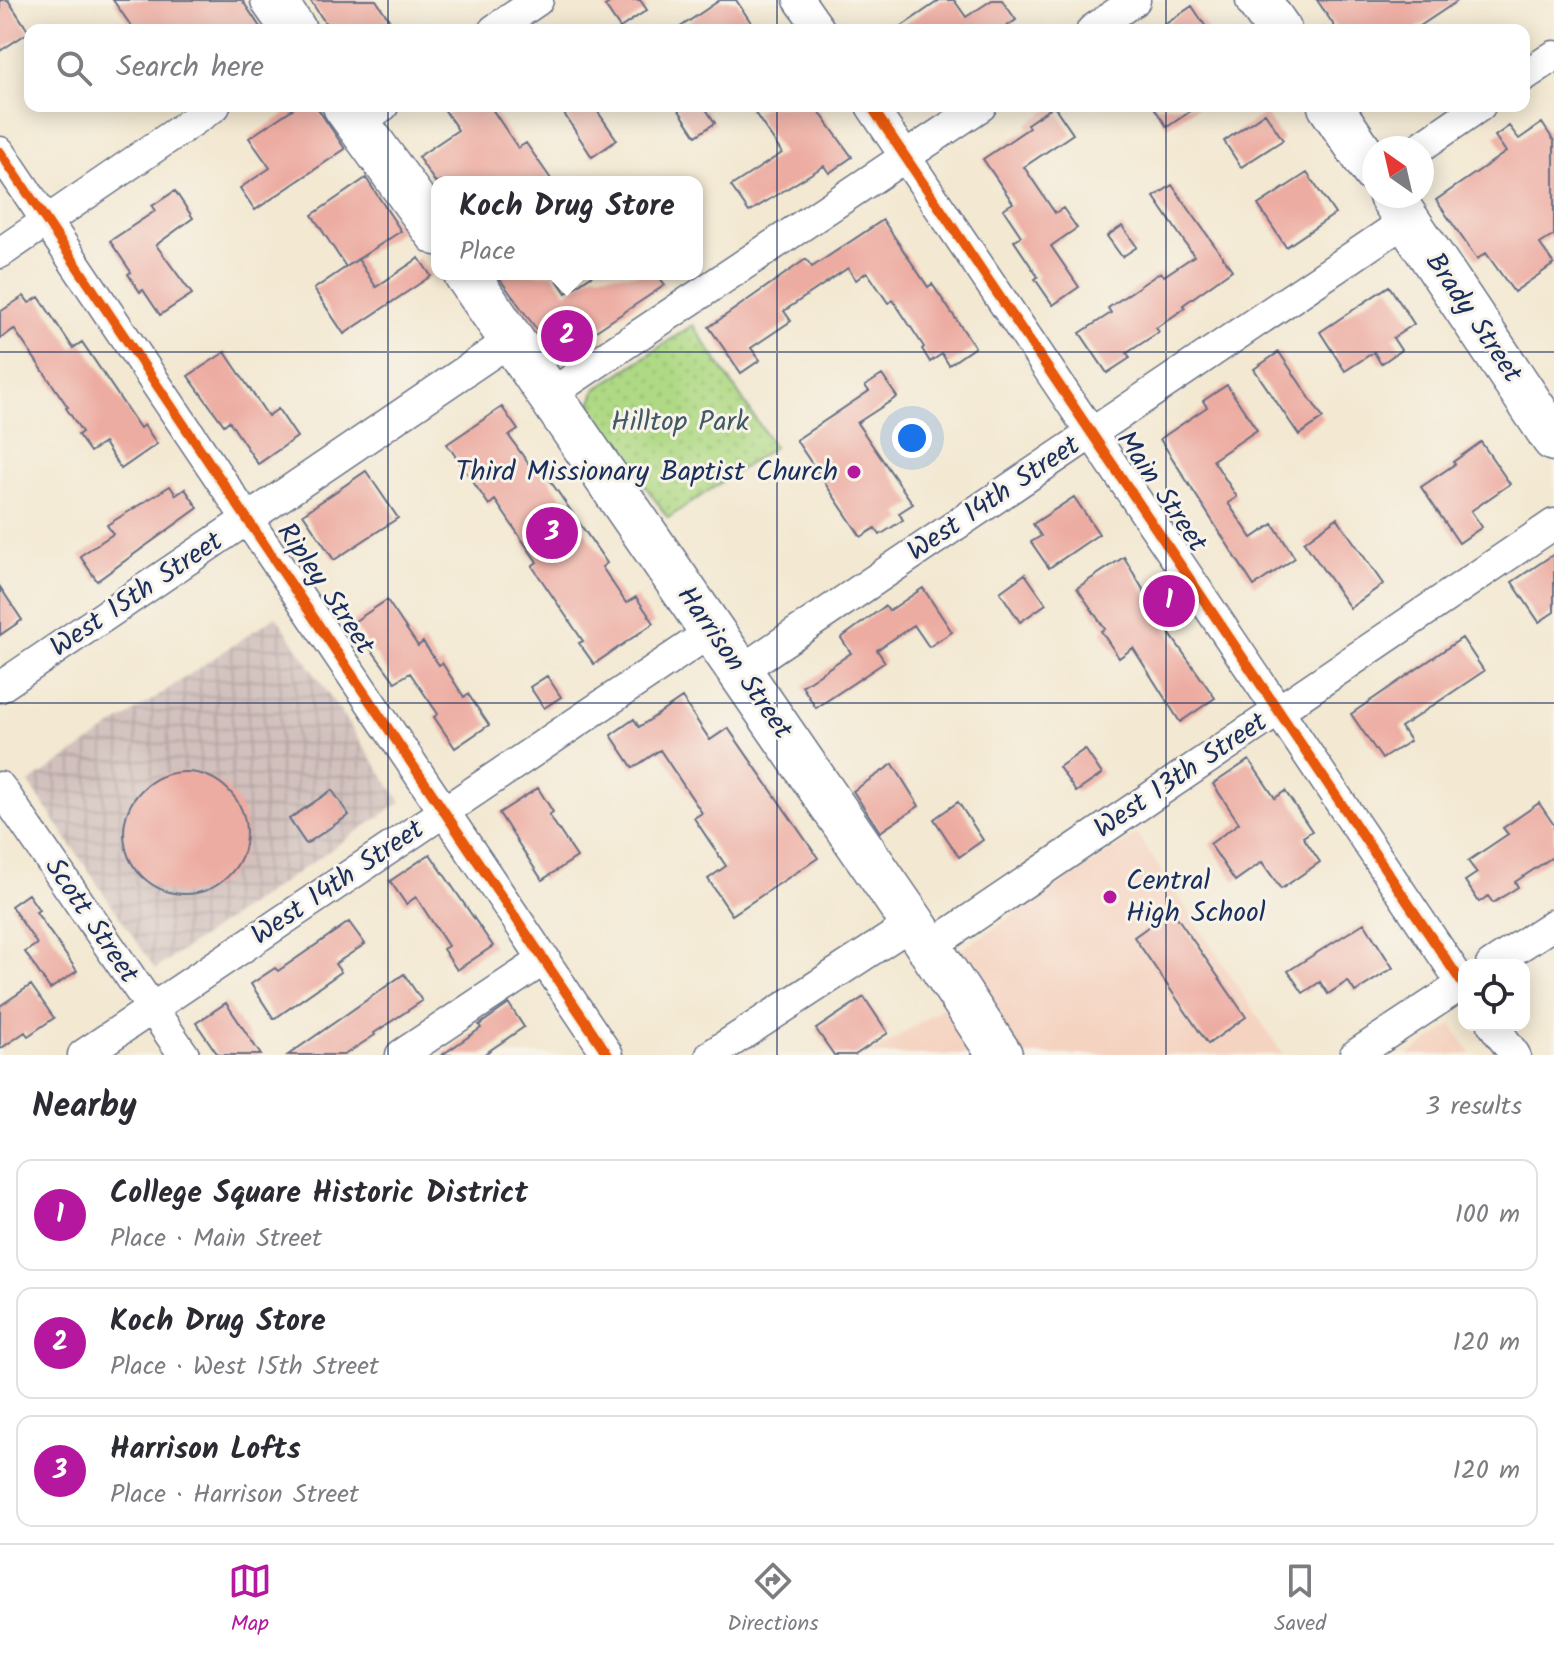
<!DOCTYPE html>
<meta charset="utf-8">
<style>
:root{--surface:#fff;--page:#f7f7f7;--text:#2b2b33;--muted:#7c7c81;--line:#e1e1e2;--accent:#b5179e}
body{margin:0;font-family:Kalam,sans-serif;background:var(--page);color:var(--text)}
.controls{position:absolute;right:24px;bottom:24px;display:grid;overflow:hidden;border-radius:16px;box-shadow:0 4px 20px #0003}
.controls button{width:72px;height:72px;display:grid;place-items:center;padding:0;border:0;border-bottom:2px solid var(--line);background:var(--surface);color:var(--text);font:40px sans-serif}
.compass{position:absolute;left:1362px;top:136px;width:72px;height:72px;border-radius:50%;background:var(--surface);box-shadow:0 4px 20px #0003;rotate:326deg}
.you{position:absolute;left:912px;top:438px;width:28px;height:28px;margin:-20px;border:6px solid #fff;border-radius:50%;background:#1a73e8;box-shadow:0 0 0 12px #1a73e833}
.badge{display:grid;place-items:center;width:52px;height:52px;border-radius:50%;background:var(--accent);color:#fff;font-size:26px;font-weight:700}
.pin{position:absolute;translate:-50% -50%;border:4px solid #fff;box-shadow:0 2px 8px #0006}
.popup{position:absolute;left:431px;top:176px;width:272px;height:104px;box-sizing:border-box;display:grid;place-content:center;border-radius:16px;background:var(--surface);filter:drop-shadow(0 2px 6px #0005);font-size:26px;white-space:nowrap;color:var(--muted)}
.popup b{font-size:30px;color:var(--text)}
.popup::after{content:'';position:absolute;left:50%;top:100%;margin-left:-16px;border:16px solid transparent;border-top-color:var(--surface)}
.list{margin:0;padding:0;list-style:none}
h2{display:flex;justify-content:space-between;align-items:center;height:104px;margin:0;padding:0 32px;font-size:34px}
h2 small{font-size:26px;font-weight:400;color:var(--muted)}
.list li{display:grid;grid-template-columns:52px 1fr auto;gap:24px;align-items:center;box-sizing:border-box;height:112px;margin:0 16px 16px;padding:0 16px;border:2px solid var(--line);border-radius:16px}
.list b{display:block;font-size:30px;white-space:nowrap}
.list p{margin:0;font-size:26px;white-space:nowrap;color:var(--muted)}
.list em{font-size:26px;font-style:normal;color:var(--muted)}
.icon{flex:none;width:44px;height:44px;fill:none;stroke:currentColor;stroke-width:2;stroke-linecap:round;stroke-linejoin:round}
.map{position:relative;flex:none;width:1554px;height:1055px;overflow:hidden}
.search{position:absolute;background:var(--surface);box-shadow:0 4px 20px #0003;left:24px;right:24px;top:24px;height:88px;display:flex;align-items:center;gap:20px;box-sizing:border-box;padding:0 28px;border-radius:16px;color:var(--muted);font-size:30px}
.sheet{height:488px;background:var(--surface)}
nav{display:flex;justify-content:space-around;align-items:center;box-sizing:border-box;height:112px;border-top:2px solid var(--line);background:var(--surface);font-size:22px;color:var(--muted)}
nav a{display:grid;justify-items:center;gap:4px}
nav .on{color:var(--accent)}
.map>svg:first-child{display:block}
</style>
<div class="map">
<svg width="1554" height="1055" viewBox="0 0 1554 1055">
<defs>
<pattern id="industrial-grid" width="8" height="8" patternUnits="userSpaceOnUse" patternTransform="scale(2)"><rect width="8" height="8" fill="#d1c0bc"/><path d="M0 4h8M4 0v8" fill="none" stroke="#b3a5a4"/></pattern>
<pattern id="grass-dots" width="8" height="8" patternUnits="userSpaceOnUse" patternTransform="scale(2)"><rect width="8" height="8" fill="#afd984"/><path d="M2 2h.1M6 6h.1" fill="none" stroke="#96bb74" stroke-width="1.8" stroke-linecap="round"/></pattern>
</defs>
<rect width="100%" height="100%" fill="#f7f3e8"/>
<filter id="ink" filterUnits="userSpaceOnUse"><feTurbulence type="fractalNoise" baseFrequency=".0125" numOctaves="2"/><feDisplacementMap in="SourceGraphic" scale="16" xChannelSelector="R" yChannelSelector="G"/><feConvolveMatrix kernelMatrix="1 2 1 2 8 2 1 2 1" color-interpolation-filters="sRGB"/></filter>
<filter id="wash" filterUnits="userSpaceOnUse"><feTurbulence type="fractalNoise" baseFrequency=".006" numOctaves="4" result="noise"/><feDisplacementMap in="SourceGraphic" scale="32" xChannelSelector="R" yChannelSelector="G"/><feGaussianBlur stdDeviation="1.8" result="paint"/><feColorMatrix in="noise" values="0 0 0 0 0 0 0 0 0 0 0 0 0 0 0 0 0 1.4 0 .05"/><feComposite in="paint" operator="in"/></filter>
<g filter="url(#wash)">
<rect width="100%" height="100%" fill="#f3e8d1"/>
<path fill="#f5d3c1" d="M 1137,834 L 1283,1055 L 870,1055 L 968,991 L 947,959 Z
M 1452,1025 L 1472,1055 L 1408,1055 Z"/>
<path fill="url(#industrial-grid)" d="M 276,616 L 401,802 L 155,969 L 29,783 Z"/>
<path fill="url(#grass-dots)" stroke="#658471" stroke-width="2" d="M 693,325 L 774,447 L 668,518 L 590,408 L 595,390 Z"/>
<g id="blocks">
<path fill="#edaca2" d="M 0,0 L 8,0 L 29,32 L 0,51 Z
M 113,0 L 242,0 L 262,30 L 134,30 Z
M 310,0 L 376,0 L 396,30 L 330,30 Z
M 614,0 L 640,0 L 647,10 L 620,28 L 605,6 Z
M 720,0 L 736,0 L 756,30 L 676,30 Z
M 940,0 L 954,0 L 966,17 L 992,0 L 1002,0 L 1016,20 L 1001,30 L 896,30 Z
M 1317,0 L 1459,0 L 1414,30 L 1337,30 Z
M 1192,6 L 1208,30 L 1157,30 Z
M 297,106 L 316,106 L 345,149 L 255,210 L 240,188 L 270,168 L 249,138 Z
M 442,106 L 490,106 L 518,148 L 526,143 L 553,182 L 435,182 L 418,157 L 458,130 Z
M 559,106 L 594,106 L 617,140 L 592,157 Z
M 676,106 L 704,106 L 715,123 L 696,136 Z
M 765,106 L 815,106 L 852,157 L 829,173 L 824,166 L 749,212 L 731,186 L 782,153 L 755,113 Z
M 1054,106 L 1073,134 L 1024,167 L 1055,213 L 1063,208 L 1077,228 L 1051,246 L 1079,287 L 1053,305 L 1035,279 L 1038,277 L 1014,241 L 1021,236 L 1003,209 L 1013,203 L 983,159 L 1029,128 L 1027,124 Z
M 1153,106 L 1198,106 L 1167,127 Z
M 1265,113 L 1283,140 L 1241,167 L 1224,141 Z
M 1542,123 L 1554,141 L 1554,235 L 1540,244 L 1554,264 L 1514,292 L 1486,253 L 1477,259 L 1436,200 L 1506,152 L 1495,136 L 1509,126 L 1519,139 Z
M 1307,173 L 1335,214 L 1286,247 L 1258,205 Z
M 366,178 L 401,231 L 346,267 L 312,215 Z
M 1172,185 L 1232,270 L 1183,305 L 1185,308 L 1156,328 L 1159,332 L 1127,353 L 1130,358 L 1107,373 L 1080,333 L 1111,313 L 1108,308 L 1140,286 L 1161,272 L 1164,276 L 1194,256 L 1154,197 Z
M 175,191 L 193,218 L 156,245 L 192,294 L 160,315 L 143,290 L 140,292 L 128,274 L 131,272 L 110,241 L 155,211 L 152,206 Z
M 883,220 L 928,287 L 932,284 L 975,347 L 949,365 L 942,354 L 930,362 L 922,349 L 924,347 L 893,300 L 888,303 L 867,272 L 856,280 L 848,268 L 784,311 L 791,321 L 751,348 L 760,360 L 741,373 L 709,327 L 806,259 L 812,267 Z
M 1122,226 L 1137,247 L 1122,257 L 1107,236 Z
M 419,258 L 431,276 L 344,334 L 314,289 L 358,259 L 376,287 Z
M 496,274 L 553,274 L 566,293 L 594,274 L 657,274 L 665,285 L 557,357 Z
M 1389,286 L 1414,324 L 1393,338 L 1401,350 L 1381,364 L 1374,352 L 1345,371 L 1320,332 Z
M 24,296 L 29,303 L 39,297 L 73,348 L 82,342 L 140,428 L 144,425 L 157,444 L 121,469 L 104,443 L 90,452 L 78,435 L 82,432 L 66,408 L 68,407 L 14,329 L 0,339 L 0,312 Z
M 225,352 L 268,416 L 278,409 L 297,437 L 258,464 L 229,421 L 224,425 L 188,376 Z
M 1279,352 L 1323,418 L 1299,435 L 1254,369 Z
M 882,375 L 897,397 L 857,423 L 913,504 L 899,513 L 903,520 L 880,535 L 875,528 L 861,537 L 796,440 L 869,391 L 865,386 Z
M 1227,385 L 1257,430 L 1213,460 L 1237,497 L 1228,503 L 1252,538 L 1273,524 L 1295,558 L 1254,586 L 1160,439 L 1207,407 L 1203,401 Z
M 502,407 L 518,430 L 509,436 L 535,473 L 542,469 L 607,563 L 602,567 L 626,603 L 636,597 L 654,623 L 594,664 L 579,643 L 583,641 L 532,566 L 537,562 L 495,500 L 489,505 L 447,444 Z
M 1481,442 L 1510,484 L 1471,511 L 1482,527 L 1459,543 L 1421,487 L 1455,464 L 1453,462 Z
M 366,471 L 398,518 L 334,560 L 303,514 Z
M 170,486 L 176,495 L 185,489 L 198,508 L 97,581 L 80,556 L 113,534 L 107,525 Z
M 1074,497 L 1099,534 L 1049,568 L 1031,542 L 1041,536 L 1033,524 Z
M 1337,518 L 1383,584 L 1350,608 L 1304,542 Z
M 1554,554 L 1554,612 L 1539,622 L 1512,582 Z
M 1124,557 L 1165,627 L 1215,698 L 1180,722 L 1133,648 L 1119,658 L 1101,631 L 1105,629 L 1077,588 Z
M 1025,574 L 1046,604 L 1020,622 L 1000,592 Z
M 0,587 L 22,620 L 0,635 Z
M 923,588 L 952,632 L 929,647 L 914,625 L 877,650 L 885,662 L 816,708 L 802,686 L 851,653 L 841,638 L 885,606 L 889,611 Z
M 387,600 L 418,646 L 423,642 L 439,665 L 442,663 L 464,697 L 468,694 L 489,725 L 455,748 L 434,717 L 438,714 L 410,673 L 395,682 L 352,623 Z
M 1462,638 L 1484,671 L 1401,727 L 1410,741 L 1382,759 L 1351,714 Z
M 547,676 L 561,697 L 544,708 L 530,687 Z
M 682,698 L 710,740 L 728,728 L 818,858 L 732,915 L 708,879 L 726,866 L 694,818 L 702,813 L 660,750 L 633,768 L 611,735 L 634,719 L 639,727 Z
M 1085,749 L 1102,774 L 1076,792 L 1059,767 Z
M 1249,760 L 1275,798 L 1285,791 L 1312,831 L 1303,837 L 1320,862 L 1281,889 L 1262,862 L 1235,881 L 1210,844 L 1239,823 L 1213,784 Z
M 893,764 L 919,806 L 880,832 L 853,791 Z
M124 833a61 61 0 1 1 122 0a61 61 0 1 1-122 0Z
M 538,788 L 553,812 L 549,815 L 577,857 L 542,880 L 499,813 Z
M 332,790 L 349,815 L 306,844 L 289,819 Z
M 958,802 L 983,840 L 959,857 L 934,819 Z
M 1539,803 L 1554,825 L 1554,856 L 1515,882 L 1518,887 L 1493,903 L 1488,896 L 1479,902 L 1465,881 L 1477,873 L 1468,861 L 1508,834 L 1503,828 Z
M 430,854 L 493,946 L 457,970 L 443,949 L 448,946 L 416,897 L 406,904 L 390,881 Z
M 28,894 L 39,910 L 36,912 L 77,971 L 50,989 L 25,952 L 37,944 L 11,906 Z
M 1172,910 L 1246,1017 L 1208,1044 L 1134,937 Z
M 349,922 L 365,944 L 335,964 L 341,972 L 274,1019 L 251,984 L 275,968 L 278,971 Z
M 1364,923 L 1393,968 L 1355,992 L 1348,981 L 1328,994 L 1320,982 L 1303,993 L 1288,971 Z
M 404,974 L 422,1001 L 374,1033 L 375,1035 L 344,1055 L 288,1055 Z
M 31,985 L 54,1018 L 28,1036 L 25,1032 L 0,1049 L 0,1006 Z
M 864,997 L 888,1033 L 855,1055 L 834,1055 L 816,1029 Z
M 226,1003 L 261,1055 L 218,1055 L 196,1023 Z
M 509,1004 L 524,1027 L 483,1055 L 442,1055 L 481,1028 L 479,1025 Z"/>
</g>
</g>
<g filter="url(#ink)">
<use href="#blocks" fill-opacity="0" stroke="#677086" stroke-width="2"/>
<g fill="none" stroke-linecap="round" stroke-linejoin="round">
<g stroke="#677086" stroke-width="33">
<path id="minor" d="M 799,0 L 820,30
M 494,30 L 538,0
M 1092,30 L 1135,0
M 1524,76 L 1554,56
M 871,106 L 1464,986
M 357,123 L 383,106
M 1419,148 L 1480,106
M 0,152 L 608,1055
M 0,253 L 215,106
M 549,395 L 981,106
M 740,671 L 1407,220
M 0,687 L 511,340
M 0,787 L 184,1055
M 928,948 L 1554,524
M 1491,965 L 1554,924
M 1493,1025 L 1515,1055
M 83,1055 L 712,631
M 401,1055 L 545,959
M 711,1055 L 913,923
M 1355,1055 L 1464,983"/>
</g>
<g stroke="#677086" stroke-width="47">
<path id="highway" d="M 273,0 L 294,30
M 1258,0 L 1279,30
M 345,106 L 437,233
M 1330,106 L 1374,171
M 1391,196 L 1554,439
M 466,274 L 913,923 L 1000,1055"/>
</g>
<use href="#minor" stroke="#fff" stroke-width="30"/>
<use href="#highway" stroke="#fff" stroke-width="44"/>
<g stroke="#f7f3e8" stroke-width="15">
<path id="cycleway" d="M 871,106 L 1464,986
M 0,152 L 608,1055"/>
</g>
<use href="#cycleway" stroke="#e8590c" stroke-width="10"/>
</g>
</g>
<path fill="none" stroke="#1b2f5e" stroke-width="2" stroke-opacity="0.55" d="M 388,0 L 388,30M 777,0 L 777,30M 1166,0 L 1166,30M 388,106 L 388,1055M 777,106 L 777,1055M 1166,106 L 1166,1055M 0,352 L 1554,352M 0,703 L 1554,703"/>
<g fill="#b5179e" stroke="#f7f3e8" stroke-width="3">
<circle cx="854" cy="472" r="8"/>
<circle cx="1110" cy="897" r="8"/>
</g>
<g text-anchor="middle" dominant-baseline="central" stroke-width="6" stroke-linejoin="round" paint-order="stroke">
<g font-size="28" fill="#1b2f5e" stroke="#f7f3e8">
<text transform="translate(1473 318) rotate(56)">Brady Street</text>
<text transform="translate(1161 492) rotate(56)">Main Street</text>
<text transform="translate(994 499) rotate(-34)">West 14th Street</text>
<text transform="translate(325 589) rotate(56)">Ripley Street</text>
<text transform="translate(137 595) rotate(-34)">West 15th Street</text>
<text transform="translate(734 663) rotate(55)">Harrison Street</text>
<text transform="translate(1181 776) rotate(-34)">West 13th Street</text>
<text transform="translate(338 883) rotate(-34)">West 14th Street</text>
<text transform="translate(91 921) rotate(56)">Scott Street</text>
</g>
<g font-size="28" fill="#405a68" stroke="#f7f3e8">
<text x="680" y="422">Hilltop Park</text>
</g>
<g font-size="28" fill="#1b2f5e" stroke="#f7f3e8" text-anchor="end">
<text x="838" y="472">Third Missionary Baptist Church</text>
<text x="1126" y="881" text-anchor="start">Central<tspan x="1126" dy="32">High School</tspan></text>
</g>
</g>
</svg>
<div class="controls">
<button><svg class="icon" aria-label="locate" viewBox="0 0 24 24"><circle cx="12" cy="12" r="6"/><path d="M12 2v4M12 18v4M2 12h4M18 12h4"/></svg></button>
</div>
<svg class="compass" viewBox="-18 -18 36 36"><path d="M0-13l5 13h-10z" fill="#e53935"/><path d="M0 13l5-13h-10z" fill="#7c7c81"/></svg>
<div class="you"></div>
<div class="pin badge" style="left:1169px;top:601px">1</div>
<div class="pin badge" style="left:567px;top:336px">2</div>
<div class="popup"><b>Koch Drug Store</b>Place</div>
<div class="pin badge" style="left:552px;top:533px">3</div>
<div class="search"><svg class="icon" aria-label="search" viewBox="0 0 24 24"><circle cx="10" cy="10" r="6"/><path d="M15 15l6 6"/></svg>Search here</div>
</div>
<section class="sheet">
<h2>Nearby<small>3 results</small></h2>
<ul class="list">
<li><span class="badge">1</span><div><b>College Square Historic District</b><p>Place · Main Street</p></div><em>100 m</em></li>
<li><span class="badge">2</span><div><b>Koch Drug Store</b><p>Place · West 15th Street</p></div><em>120 m</em></li>
<li><span class="badge">3</span><div><b>Harrison Lofts</b><p>Place · Harrison Street</p></div><em>120 m</em></li>
</ul>
</section>
<nav>
<a class="on"><svg class="icon" aria-label="map" viewBox="0 0 24 24"><path d="M3 6l6-2 6 2 6-2v14l-6 2-6-2-6 2zM9 4v14M15 6v14"/></svg>Map</a>
<a><svg class="icon" aria-label="directions" viewBox="0 0 24 24"><path d="M12 3l9 9-9 9-9-9zM9 14v-3h6M13 9l2 2-2 2"/></svg>Directions</a>
<a><svg class="icon" aria-label="saved" viewBox="0 0 24 24"><path d="M7 4h10v16l-5-4-5 4z"/></svg>Saved</a>
</nav>
